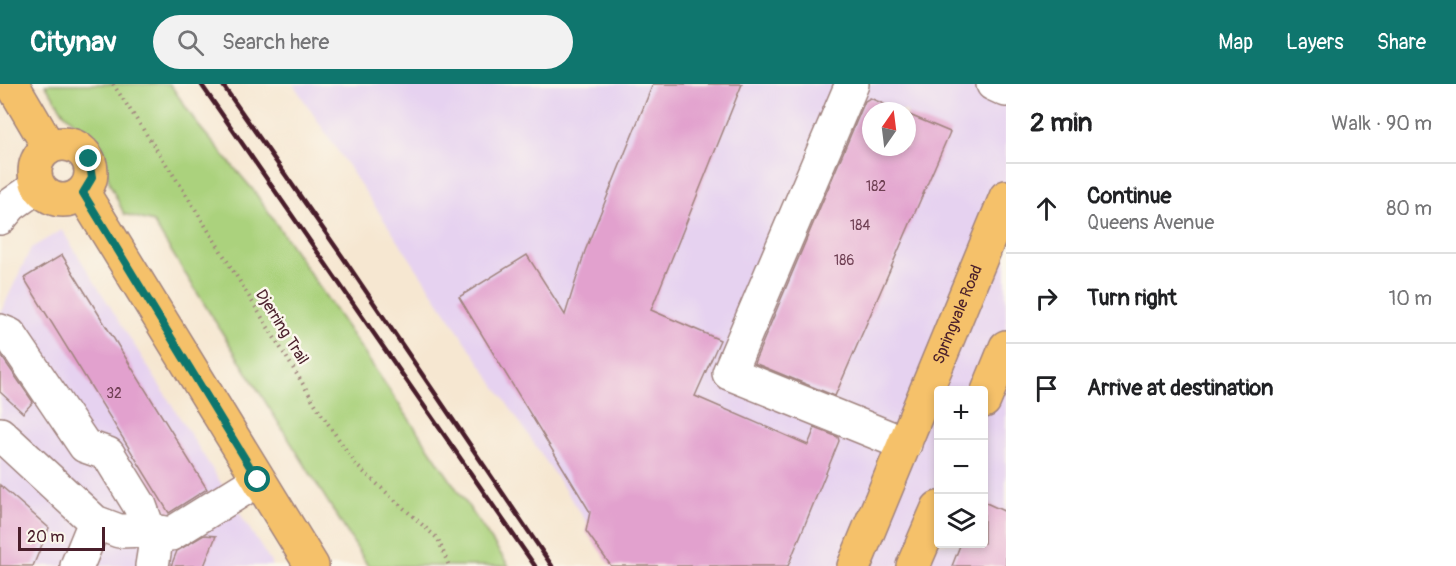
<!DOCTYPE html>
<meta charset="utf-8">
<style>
:root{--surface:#fff;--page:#f2f2f2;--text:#202124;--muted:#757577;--line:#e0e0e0;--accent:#0f766e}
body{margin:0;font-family:Pangolin,sans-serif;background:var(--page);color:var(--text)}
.controls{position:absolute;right:18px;bottom:18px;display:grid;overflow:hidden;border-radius:6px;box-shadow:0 3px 9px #0003}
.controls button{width:54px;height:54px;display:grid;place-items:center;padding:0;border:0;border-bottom:2px solid var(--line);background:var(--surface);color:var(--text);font:30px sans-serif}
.compass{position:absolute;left:862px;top:18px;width:54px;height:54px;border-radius:50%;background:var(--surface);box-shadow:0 3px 9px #0003;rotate:14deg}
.scale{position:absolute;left:18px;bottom:15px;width:87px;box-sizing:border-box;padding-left:6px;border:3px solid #4a1f2b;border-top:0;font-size:16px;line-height:21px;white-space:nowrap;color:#4a1f2b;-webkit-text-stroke:4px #fbf7ec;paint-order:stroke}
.stop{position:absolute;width:18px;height:18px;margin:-14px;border:4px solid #0f766e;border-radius:50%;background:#fff}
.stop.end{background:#0f766e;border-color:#fff;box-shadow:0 2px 6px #0008}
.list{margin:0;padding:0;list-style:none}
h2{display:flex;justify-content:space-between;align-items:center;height:78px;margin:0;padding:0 24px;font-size:26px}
h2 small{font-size:20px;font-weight:400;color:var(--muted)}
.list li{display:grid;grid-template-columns:39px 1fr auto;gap:18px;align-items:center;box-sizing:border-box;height:90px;padding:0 24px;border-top:2px solid var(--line)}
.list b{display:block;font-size:22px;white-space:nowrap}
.list p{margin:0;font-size:20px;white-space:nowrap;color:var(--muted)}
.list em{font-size:20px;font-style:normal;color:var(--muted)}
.icon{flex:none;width:33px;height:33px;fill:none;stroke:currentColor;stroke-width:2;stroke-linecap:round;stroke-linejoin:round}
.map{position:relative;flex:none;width:1006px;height:482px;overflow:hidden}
header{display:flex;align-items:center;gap:36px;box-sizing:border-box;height:84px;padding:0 30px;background:var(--accent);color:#fff}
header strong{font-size:28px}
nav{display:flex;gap:33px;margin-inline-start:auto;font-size:21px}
.search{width:420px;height:54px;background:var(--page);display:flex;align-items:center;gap:15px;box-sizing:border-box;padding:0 21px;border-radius:33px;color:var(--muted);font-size:22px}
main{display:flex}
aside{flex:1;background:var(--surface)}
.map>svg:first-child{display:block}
</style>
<header>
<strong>Citynav</strong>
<div class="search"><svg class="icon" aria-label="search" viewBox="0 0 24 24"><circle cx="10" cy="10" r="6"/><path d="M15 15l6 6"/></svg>Search here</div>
<nav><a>Map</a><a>Layers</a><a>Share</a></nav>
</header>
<main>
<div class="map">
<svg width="1006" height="482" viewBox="0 0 1006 482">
<rect width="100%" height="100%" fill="#fbf7ec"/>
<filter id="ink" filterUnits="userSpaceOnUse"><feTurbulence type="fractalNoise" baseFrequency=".0167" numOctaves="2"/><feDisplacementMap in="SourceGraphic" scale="12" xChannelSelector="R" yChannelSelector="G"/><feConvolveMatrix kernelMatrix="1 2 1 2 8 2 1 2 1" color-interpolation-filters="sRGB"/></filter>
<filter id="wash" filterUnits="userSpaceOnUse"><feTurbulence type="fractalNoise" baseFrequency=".008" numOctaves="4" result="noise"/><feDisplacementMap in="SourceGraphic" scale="24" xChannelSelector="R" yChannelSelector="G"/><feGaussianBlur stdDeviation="1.35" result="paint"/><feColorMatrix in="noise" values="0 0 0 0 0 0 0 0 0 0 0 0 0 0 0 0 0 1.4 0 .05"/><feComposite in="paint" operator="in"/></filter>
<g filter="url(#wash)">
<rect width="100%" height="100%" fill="#f6e7d1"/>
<path fill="#e6d2f0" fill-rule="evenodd" d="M 293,0 L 1006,0 L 1006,482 L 616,482 ZM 871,27 L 907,27 L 907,63 L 871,63 ZM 938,306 L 984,306 L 984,460 L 938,460 Z
M 62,146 L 273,482 L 0,482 L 0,230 L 31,164 Z"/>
<path fill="#abd27d" stroke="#7a7854" stroke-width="1.5" d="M 45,0 L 170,0 L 198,41 L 254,107 L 509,482 L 368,482 L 153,138 L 124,130 L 110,100 L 101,67 L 84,47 L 64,29 Z"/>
<g id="blocks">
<path fill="#e2a1ce" d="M 653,0 L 742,0 L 651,226 L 720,256 L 695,312 L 808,361 L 815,344 L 838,353 L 839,357 L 788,482 L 611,482 L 586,447 L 590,428 L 459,213 L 527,171 L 565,231 L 585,167 Z
M 870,14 L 900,27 L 871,27 L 871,63 L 907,63 L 907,30 L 950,48 L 835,312 L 754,279 L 865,17 Z
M 62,171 L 207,405 L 169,429 L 24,194 Z
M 0,270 L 33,318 L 23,329 L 0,308 Z
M 0,401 L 49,444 L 33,482 L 0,482 Z
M 984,418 L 1006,428 L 1006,482 L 952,482 L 961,459 L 984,459 Z
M 204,451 L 216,452 L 204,482 L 171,482 L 177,467 Z"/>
</g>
</g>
<g filter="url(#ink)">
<use href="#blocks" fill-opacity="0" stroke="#a0837e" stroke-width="1.5"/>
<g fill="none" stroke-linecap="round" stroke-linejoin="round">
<g stroke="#a0837e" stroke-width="36">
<path id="minor" d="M 852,0 L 729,289 L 905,360
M 993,0 L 1006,6
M 0,134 L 11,121 L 38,102
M 0,247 L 10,251 L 85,362 L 108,370 L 140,422 L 155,463 L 152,482
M 0,350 L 95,438 L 119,447 L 148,446 L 171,450 L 258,396
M 77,482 L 95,438"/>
</g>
<g stroke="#a0837e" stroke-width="36">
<path id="major" d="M 12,0 L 49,63
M35 88a28 28 0 1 1 56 0a28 28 0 1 1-56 0Z
M 83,109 L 312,482"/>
</g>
<g stroke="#a0837e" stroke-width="36">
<g id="highway">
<path d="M 984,317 L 1006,263"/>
<path id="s1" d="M 854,482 L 1006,113"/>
<path d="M 913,482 L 938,424"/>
</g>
</g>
<path stroke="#a0837e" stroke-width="4" stroke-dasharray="1.5 4.5" stroke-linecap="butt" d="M 113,0 L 184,107 L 322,331 L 357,382 L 438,455 L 449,482"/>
<use href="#minor" stroke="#fff" stroke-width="33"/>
<use href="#major" stroke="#f5c16b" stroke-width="33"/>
<use href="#highway" stroke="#f5c16b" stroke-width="33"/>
<path stroke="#4a1f2b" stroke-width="4.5" d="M 201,0 L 535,482
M 222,0 L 342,172 L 552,482"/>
</g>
</g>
<g fill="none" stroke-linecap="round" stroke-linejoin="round" filter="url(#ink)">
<path stroke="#0f766e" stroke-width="8" d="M 89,75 L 92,94 L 83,109 L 258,396"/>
</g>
<g text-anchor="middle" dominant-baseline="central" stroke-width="5" stroke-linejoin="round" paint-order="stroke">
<g font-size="14" fill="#704054">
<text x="876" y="102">182</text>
<text x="860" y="141">184</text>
<text x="844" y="176">186</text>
<text x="114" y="309">32</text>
</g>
<g font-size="16" fill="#4a1f2b" stroke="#fbf7ec">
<text stroke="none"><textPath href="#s1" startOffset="272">Springvale Road</textPath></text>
<text transform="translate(282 243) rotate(58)">Djerring Trail</text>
</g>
</g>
</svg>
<div class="controls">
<button>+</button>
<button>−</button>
<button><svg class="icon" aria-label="layers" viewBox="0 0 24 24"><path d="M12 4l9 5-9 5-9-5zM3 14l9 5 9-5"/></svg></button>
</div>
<svg class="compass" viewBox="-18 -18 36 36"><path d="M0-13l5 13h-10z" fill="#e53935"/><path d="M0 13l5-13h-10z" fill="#757577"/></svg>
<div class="scale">20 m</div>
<div class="stop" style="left:258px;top:396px"></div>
<div class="stop end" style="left:89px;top:75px"></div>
</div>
<aside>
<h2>2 min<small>Walk · 90 m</small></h2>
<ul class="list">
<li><svg class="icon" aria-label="ahead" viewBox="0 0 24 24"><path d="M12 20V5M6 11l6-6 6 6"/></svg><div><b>Continue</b><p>Queens Avenue</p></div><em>80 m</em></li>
<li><svg class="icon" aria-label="right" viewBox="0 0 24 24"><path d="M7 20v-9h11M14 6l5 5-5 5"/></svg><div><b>Turn right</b></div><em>10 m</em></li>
<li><svg class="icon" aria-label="arrive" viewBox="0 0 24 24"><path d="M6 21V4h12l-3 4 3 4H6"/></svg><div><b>Arrive at destination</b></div></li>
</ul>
</aside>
</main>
